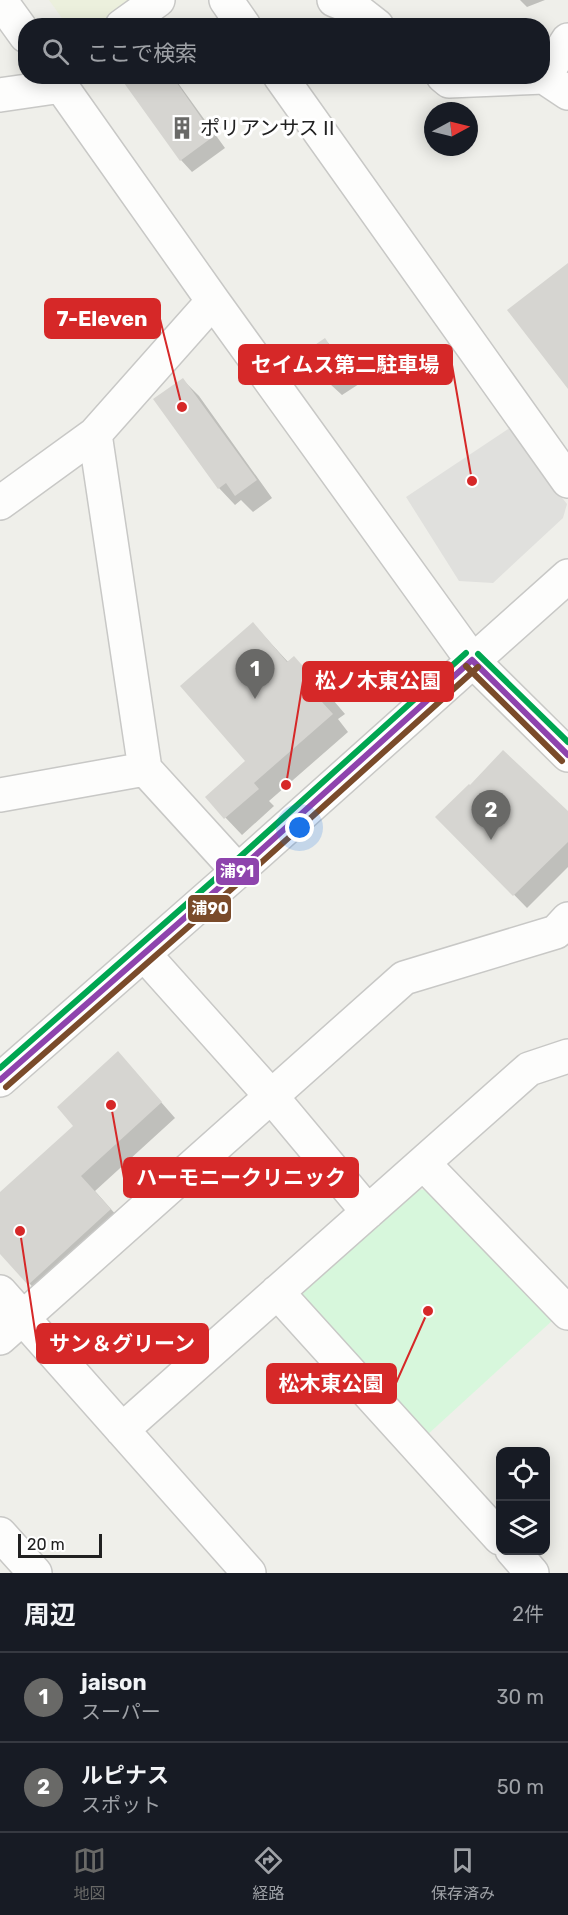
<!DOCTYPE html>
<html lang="ja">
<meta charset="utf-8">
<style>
:root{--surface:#171b24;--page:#20242c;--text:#f1f3f6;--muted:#9ea1a6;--line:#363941;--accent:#696967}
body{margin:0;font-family:Rubik,"Noto Sans JP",sans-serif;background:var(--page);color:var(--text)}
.controls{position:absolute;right:18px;bottom:18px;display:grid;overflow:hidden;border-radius:12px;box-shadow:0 3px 15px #0003}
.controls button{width:54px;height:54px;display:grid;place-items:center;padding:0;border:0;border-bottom:2px solid var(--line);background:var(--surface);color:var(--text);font:30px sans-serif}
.compass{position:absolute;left:424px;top:102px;width:54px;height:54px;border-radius:50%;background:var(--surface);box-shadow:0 3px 15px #0003;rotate:83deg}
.scale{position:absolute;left:18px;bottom:15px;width:84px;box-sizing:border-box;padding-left:6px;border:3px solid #212121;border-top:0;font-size:16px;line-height:21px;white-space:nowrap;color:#212121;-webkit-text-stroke:4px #fff;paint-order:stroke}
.you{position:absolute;left:300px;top:828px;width:21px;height:21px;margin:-15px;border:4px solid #fff;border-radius:50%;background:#1a73e8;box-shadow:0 0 0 9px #1a73e833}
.badge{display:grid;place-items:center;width:39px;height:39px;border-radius:50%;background:var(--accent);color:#fff;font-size:20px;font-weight:700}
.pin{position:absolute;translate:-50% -50px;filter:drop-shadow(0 2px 3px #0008)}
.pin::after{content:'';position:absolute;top:32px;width:21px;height:18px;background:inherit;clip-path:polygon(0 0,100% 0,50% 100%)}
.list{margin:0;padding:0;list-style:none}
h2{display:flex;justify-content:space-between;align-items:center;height:78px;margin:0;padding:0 24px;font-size:26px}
h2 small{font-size:20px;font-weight:400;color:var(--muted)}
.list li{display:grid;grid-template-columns:39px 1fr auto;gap:18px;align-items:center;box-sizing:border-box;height:90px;padding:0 24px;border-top:2px solid var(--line)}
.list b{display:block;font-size:22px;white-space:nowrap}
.list p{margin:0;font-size:20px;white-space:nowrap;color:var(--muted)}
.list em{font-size:20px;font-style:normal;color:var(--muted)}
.icon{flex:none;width:33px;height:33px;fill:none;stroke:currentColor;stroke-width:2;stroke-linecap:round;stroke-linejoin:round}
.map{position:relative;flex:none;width:568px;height:1573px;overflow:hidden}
.search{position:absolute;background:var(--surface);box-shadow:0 3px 15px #0003;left:18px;right:18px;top:18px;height:66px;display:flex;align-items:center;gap:15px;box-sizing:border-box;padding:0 21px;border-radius:24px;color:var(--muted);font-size:22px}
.sheet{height:258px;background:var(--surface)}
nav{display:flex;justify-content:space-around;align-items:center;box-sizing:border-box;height:84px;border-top:2px solid var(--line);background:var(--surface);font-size:16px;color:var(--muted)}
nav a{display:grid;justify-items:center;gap:3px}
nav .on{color:var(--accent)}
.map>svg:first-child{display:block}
</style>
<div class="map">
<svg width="568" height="1573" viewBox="0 0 568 1573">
<rect width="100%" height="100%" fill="#efefea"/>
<path fill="#ecf0dd" d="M 49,0 L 132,0 L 95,26 L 67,25 Z"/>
<path fill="#d7f7dc" d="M 413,1189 L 430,1190 L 553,1320 L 426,1436 L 304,1303 L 302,1288 Z"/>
<path fill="#e0e0dd" d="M 511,427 L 537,466 L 567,504 L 563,518 L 493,583 L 459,581 L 406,497 Z"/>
<path fill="#0003" d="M 520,0 L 545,0 L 527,7 Z
M 121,76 L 173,76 L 225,148 L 192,172 L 181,160 Z
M 325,340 L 337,351 L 359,384 L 342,395 L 330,384 Z
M 183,380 L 199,396 L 272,498 L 253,512 L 241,500 L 235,505 L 219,488 Z
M 253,624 L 289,663 L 294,658 L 311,674 L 345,714 L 338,719 L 348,732 L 269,801 L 274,806 L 242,835 L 207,798 L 248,761 Z
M 568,813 L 568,867 L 527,908 L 438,817 Z
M 118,1053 L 175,1118 L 95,1191 L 125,1225 L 44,1299 L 0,1252 L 0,1194 L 75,1126 Z"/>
<path fill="#d6d5d1" d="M 119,76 L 172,76 L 214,136 L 180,161 Z
M 568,263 L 568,389 L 507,310 Z
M 325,338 L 348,372 L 329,385 L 306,351 Z
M 183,378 L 257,480 L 235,496 L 226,483 L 218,489 L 153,399 Z
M 253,622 L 287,662 L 294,656 L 329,696 L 322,702 L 333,714 L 254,783 L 259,789 L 224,819 L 205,797 L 245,761 L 180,686 Z
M 503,750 L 568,811 L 568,842 L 513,896 L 435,817 L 469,784 L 470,785 Z
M 118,1051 L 162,1102 L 81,1176 L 111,1209 L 28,1285 L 0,1254 L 0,1192 L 73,1126 L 57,1107 Z"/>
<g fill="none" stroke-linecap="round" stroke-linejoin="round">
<g stroke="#c8c8c6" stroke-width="36">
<path id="minor" d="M 0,0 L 26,36
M 226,0 L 244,26
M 334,0 L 354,8 L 377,26
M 122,26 L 158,0
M 54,76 L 213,301 L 472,660 L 568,755
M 280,76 L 568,481
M 443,76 L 449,81 L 544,77 L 568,93
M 544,77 L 568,40
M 0,95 L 62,86
M 95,434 L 145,769 L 238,871
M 0,503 L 95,434 L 213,301
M 0,795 L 145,769
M 144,954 L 271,1096 L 368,1212
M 0,1080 L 238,871 L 568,576
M 423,1163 L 568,1313
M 0,1292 L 249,1573
M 277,1292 L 500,1538
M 0,1338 L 404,978 L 556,932 L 568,919
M 122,1430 L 529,1069 L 568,1056
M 0,1534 L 35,1573
M 512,1550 L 532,1573"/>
</g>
<use href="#minor" stroke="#fdfdfc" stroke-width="33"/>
<g stroke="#fff" stroke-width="10">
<path id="bus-1" d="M 472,660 L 568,755
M 0,1080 L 238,871 L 472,660"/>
</g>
<g stroke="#fff" stroke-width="10">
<path id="bus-2" d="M 466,666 L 562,761
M 6,1087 L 244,878 L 478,667"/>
</g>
<g stroke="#fff" stroke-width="10">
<path id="bus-3" d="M 478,654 L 568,742
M 0,1068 L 232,864 L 466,653"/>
</g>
<use href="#bus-1" stroke="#8e44ad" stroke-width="6"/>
<use href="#bus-2" stroke="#7a4b2a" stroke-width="6"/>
<use href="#bus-3" stroke="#00a651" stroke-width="6"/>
</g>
<defs>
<g id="building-bare" transform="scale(1.8)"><path d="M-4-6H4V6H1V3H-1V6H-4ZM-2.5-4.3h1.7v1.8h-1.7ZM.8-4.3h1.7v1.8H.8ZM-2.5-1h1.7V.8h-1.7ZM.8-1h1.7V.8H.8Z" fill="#696967" stroke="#fff" stroke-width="2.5" paint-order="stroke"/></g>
</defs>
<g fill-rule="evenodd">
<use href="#building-bare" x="182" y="128"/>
</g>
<g text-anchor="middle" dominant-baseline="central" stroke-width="6" stroke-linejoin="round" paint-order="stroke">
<g font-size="20" fill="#212121" stroke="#fff" text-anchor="start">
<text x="200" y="128">ポリアンサスⅡ</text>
</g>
</g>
<path fill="none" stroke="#d62828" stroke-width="2" d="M182 407L160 319M472 481L452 365M286 785L303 681M111 1105L124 1178M20 1231L37 1344M428 1311L396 1383"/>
<g fill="#d62828" stroke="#fff" stroke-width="2">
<circle cx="182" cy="407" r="6"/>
<circle cx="472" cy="481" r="6"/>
<circle cx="286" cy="785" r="6"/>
<circle cx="111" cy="1105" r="6"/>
<circle cx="20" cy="1231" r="6"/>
<circle cx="428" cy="1311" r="6"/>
</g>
<g fill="#d62828" stroke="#d62828" stroke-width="2">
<rect x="45" y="299" width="115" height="39" rx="6"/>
<rect x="239" y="345" width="213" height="39" rx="6"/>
<rect x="303" y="662" width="150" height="39" rx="6"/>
<rect x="124" y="1158" width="234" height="39" rx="6"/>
<rect x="37" y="1324" width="171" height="39" rx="6"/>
<rect x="267" y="1364" width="129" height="39" rx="6"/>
</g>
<g font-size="21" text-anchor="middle" font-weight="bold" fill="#fff">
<text x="102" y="326">7-Eleven</text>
<text x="345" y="372">セイムス第二駐車場</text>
<text x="378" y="688">松ノ木東公園</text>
<text x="241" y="1185">ハーモニークリニック</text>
<text x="122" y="1351">サン＆グリーン</text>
<text x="331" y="1391">松木東公園</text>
</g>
<g stroke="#fff" stroke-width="2">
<rect x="215" y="857" width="45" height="29" rx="6" fill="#8e44ad"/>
<rect x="187" y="894" width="45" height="29" rx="6" fill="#7a4b2a"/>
</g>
<g font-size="16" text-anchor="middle" font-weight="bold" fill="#fff">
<text x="237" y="877">浦91</text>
<text x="210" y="914">浦90</text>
</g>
</svg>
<div class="controls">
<button><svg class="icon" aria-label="locate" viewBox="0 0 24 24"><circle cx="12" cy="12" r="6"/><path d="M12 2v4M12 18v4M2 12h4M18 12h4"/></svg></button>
<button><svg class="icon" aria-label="layers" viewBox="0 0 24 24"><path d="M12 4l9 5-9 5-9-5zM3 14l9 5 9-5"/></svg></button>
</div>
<svg class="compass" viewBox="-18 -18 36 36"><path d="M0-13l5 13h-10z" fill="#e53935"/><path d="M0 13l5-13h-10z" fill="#9ea1a6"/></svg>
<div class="scale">20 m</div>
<div class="you"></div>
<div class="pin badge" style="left:255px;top:699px">1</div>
<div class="pin badge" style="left:491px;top:840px">2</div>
<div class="search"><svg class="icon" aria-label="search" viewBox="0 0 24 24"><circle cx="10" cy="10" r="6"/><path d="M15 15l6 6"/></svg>ここで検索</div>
</div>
<section class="sheet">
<h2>周辺<small>2件</small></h2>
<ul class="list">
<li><span class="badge">1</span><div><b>jaison</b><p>スーパー</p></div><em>30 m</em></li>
<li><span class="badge">2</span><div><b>ルピナス</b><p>スポット</p></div><em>50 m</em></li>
</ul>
</section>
<nav>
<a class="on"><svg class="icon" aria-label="map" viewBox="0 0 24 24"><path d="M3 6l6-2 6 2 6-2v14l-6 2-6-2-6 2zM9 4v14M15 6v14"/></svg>地図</a>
<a><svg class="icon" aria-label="directions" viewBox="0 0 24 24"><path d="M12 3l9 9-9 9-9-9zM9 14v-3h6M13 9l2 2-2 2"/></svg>経路</a>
<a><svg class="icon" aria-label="saved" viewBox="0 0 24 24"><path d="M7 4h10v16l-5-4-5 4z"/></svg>保存済み</a>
</nav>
